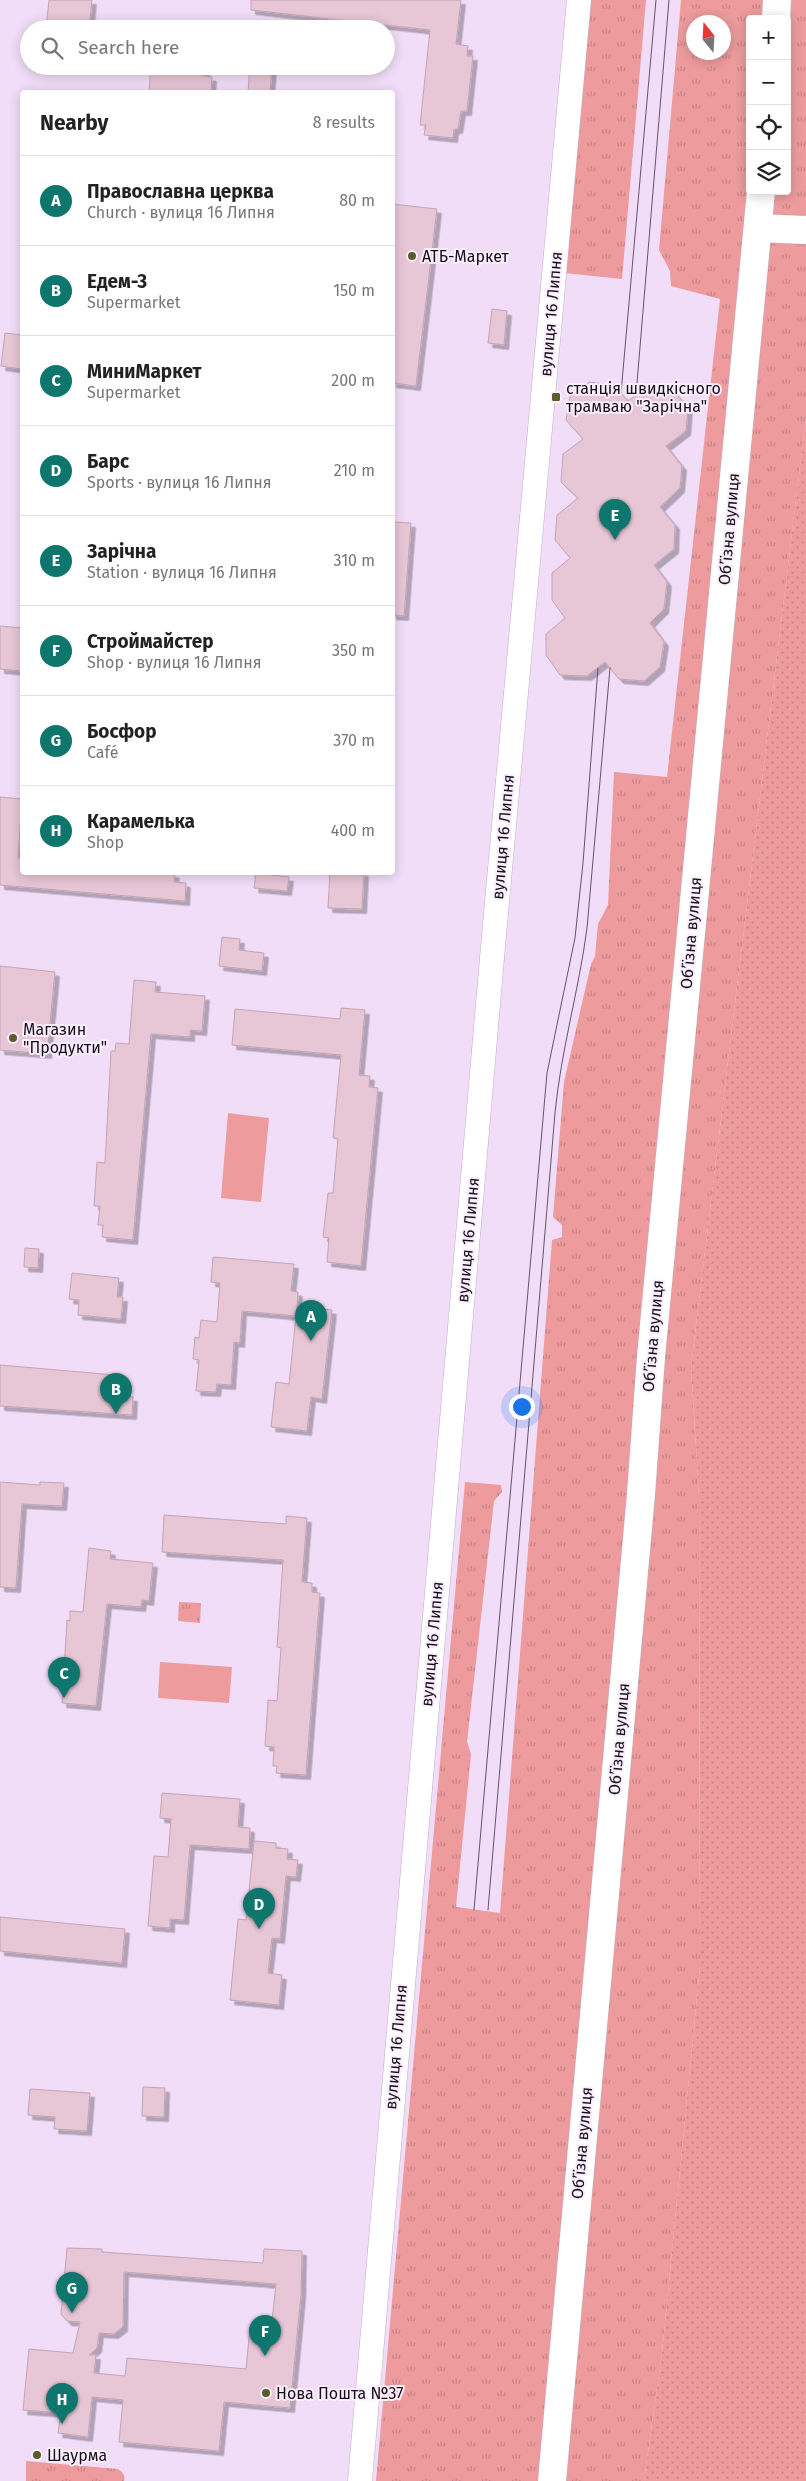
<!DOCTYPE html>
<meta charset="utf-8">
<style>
:root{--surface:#fff;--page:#f2f2f2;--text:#222;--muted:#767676;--line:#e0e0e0;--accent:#0f766e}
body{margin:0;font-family:"Fira Sans",sans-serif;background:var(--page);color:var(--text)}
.controls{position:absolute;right:15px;top:15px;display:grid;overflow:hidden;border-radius:5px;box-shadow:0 2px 12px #0003}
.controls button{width:45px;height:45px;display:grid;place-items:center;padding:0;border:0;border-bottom:1px solid var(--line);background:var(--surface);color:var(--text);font:25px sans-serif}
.compass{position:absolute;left:686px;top:15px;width:45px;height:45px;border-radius:50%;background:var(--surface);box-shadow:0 2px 12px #0003;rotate:342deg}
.you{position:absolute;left:521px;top:1406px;width:18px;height:18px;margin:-12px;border:4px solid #fff;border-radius:50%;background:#1a73e8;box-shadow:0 0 0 8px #1a73e833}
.badge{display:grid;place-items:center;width:32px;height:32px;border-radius:50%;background:var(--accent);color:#fff;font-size:16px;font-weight:700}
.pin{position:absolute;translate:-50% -41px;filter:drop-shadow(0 1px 2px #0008)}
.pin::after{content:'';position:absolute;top:26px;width:18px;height:15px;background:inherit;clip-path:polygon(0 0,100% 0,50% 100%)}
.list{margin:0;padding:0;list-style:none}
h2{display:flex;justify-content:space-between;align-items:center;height:65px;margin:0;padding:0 20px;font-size:21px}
h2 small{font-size:16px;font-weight:400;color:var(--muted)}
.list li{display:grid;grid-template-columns:32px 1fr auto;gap:15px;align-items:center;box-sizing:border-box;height:90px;padding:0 20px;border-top:1px solid var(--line)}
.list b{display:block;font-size:19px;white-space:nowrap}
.list p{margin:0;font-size:16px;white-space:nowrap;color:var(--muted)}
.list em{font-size:16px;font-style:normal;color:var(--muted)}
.icon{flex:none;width:28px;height:28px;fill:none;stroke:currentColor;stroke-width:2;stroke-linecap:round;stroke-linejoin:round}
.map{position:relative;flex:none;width:806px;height:2481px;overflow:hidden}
.search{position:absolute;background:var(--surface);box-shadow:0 2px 12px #0003;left:20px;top:20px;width:375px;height:55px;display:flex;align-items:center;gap:12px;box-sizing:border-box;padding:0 18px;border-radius:28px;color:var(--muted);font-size:19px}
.panel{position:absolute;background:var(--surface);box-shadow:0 2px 12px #0003;left:20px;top:90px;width:375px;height:785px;border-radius:5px}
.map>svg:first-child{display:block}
</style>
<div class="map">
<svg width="806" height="2481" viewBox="0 0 806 2481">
<defs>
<pattern id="grass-tufts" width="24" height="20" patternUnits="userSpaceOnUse" patternTransform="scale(1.25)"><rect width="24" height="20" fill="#ed9b9c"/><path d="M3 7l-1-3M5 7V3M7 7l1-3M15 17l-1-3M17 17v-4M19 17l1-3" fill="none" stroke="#ca8486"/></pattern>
<pattern id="garden-dots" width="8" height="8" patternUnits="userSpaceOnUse" patternTransform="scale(1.25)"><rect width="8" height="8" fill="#ed9b9c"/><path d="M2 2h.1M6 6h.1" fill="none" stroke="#ca8486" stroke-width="1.8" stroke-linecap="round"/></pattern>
<filter id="shadow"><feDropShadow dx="4.5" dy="4.5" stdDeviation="0" flood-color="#0004"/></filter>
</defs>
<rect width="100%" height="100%" fill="#f1ddf8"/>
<path fill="url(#grass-tufts)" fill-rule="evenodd" d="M 579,0 L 646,0 L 622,279 L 555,272 Z
M 681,0 L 806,0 L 806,417 L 691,1367 L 699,1495 L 700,1967 L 662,2353 L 644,2481 L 376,2481 L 465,1482 L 501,1485 L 502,1492 L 494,1501 L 467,1742 L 471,1754 L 456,1907 L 500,1913 L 552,1240 L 562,1237 L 562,1225 L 553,1217 L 564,1082 L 591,964 L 595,956 L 598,924 L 608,905 L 614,772 L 667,777 L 720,299 L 671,286 L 670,271 L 659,250 ZM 750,19 L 787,19 L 787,191 L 750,191 ZM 694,22 L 724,22 L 724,52 L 694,52 Z
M 179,1602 L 201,1603 L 200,1623 L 178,1621 Z
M 26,2461 L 118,2469 C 122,2472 126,2475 124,2481 L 26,2481 Z"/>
<path fill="url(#garden-dots)" d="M 806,417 L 806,2481 L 644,2481 L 662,2353 L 700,1967 L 699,1495 L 691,1367 Z"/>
<path fill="#ed9b9c" d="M 228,1113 L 269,1118 L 261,1202 L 221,1198 Z
M 160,1662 L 232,1667 L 229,1703 L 158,1698 Z"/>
<path fill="#e7c6d6" stroke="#c4a4b3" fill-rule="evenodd" filter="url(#shadow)" d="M 49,0 L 92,0 L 89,29 L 46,29 Z
M 251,0 L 461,0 L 456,44 L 468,46 L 467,56 L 473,56 L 467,111 L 461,111 L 458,129 L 454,129 L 453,138 L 424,135 L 426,125 L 420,125 L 430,30 L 251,10 Z
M 151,66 L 205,69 L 204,76 L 212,77 L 211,92 L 149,92 Z
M 250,66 L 272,66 L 270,92 L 248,92 Z
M 392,204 L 437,209 L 416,386 L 392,383 Z
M 492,309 L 507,311 L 504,345 L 488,343 Z
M 5,333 L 22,335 L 22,369 L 1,366 Z
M 589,382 L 613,385 L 628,401 L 646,388 L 671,388 L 688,408 L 686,431 L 666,446 L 682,466 L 680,488 L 660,507 L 675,525 L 674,549 L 654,565 L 667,582 L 664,609 L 650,623 L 664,642 L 660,667 L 644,681 L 619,679 L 605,662 L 587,676 L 560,675 L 546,655 L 546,634 L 565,618 L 552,600 L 552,573 L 570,558 L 555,540 L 557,515 L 578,498 L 561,482 L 563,454 L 583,439 L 566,420 L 570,396 Z
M 392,522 L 411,523 L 404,616 L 392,615 Z
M 0,626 L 22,628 L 22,671 L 0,669 Z
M 0,797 L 22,799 L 18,858 L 22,858 L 22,872 L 167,872 L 175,874 L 174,882 L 186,883 L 185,901 L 0,885 Z
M 330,872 L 364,872 L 362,909 L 328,908 Z
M 256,873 L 289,877 L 287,891 L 254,888 Z
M 222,937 L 240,939 L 239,950 L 264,953 L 262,971 L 219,966 Z
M 0,966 L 55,972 L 47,1054 L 0,1050 Z
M 134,980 L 156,982 L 155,992 L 205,996 L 202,1031 L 190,1030 L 190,1037 L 151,1034 L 133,1240 L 102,1237 L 103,1225 L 98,1225 L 100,1206 L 94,1206 L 97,1162 L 105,1163 L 111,1051 L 115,1051 L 116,1043 L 129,1044 Z
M 341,1008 L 365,1010 L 359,1075 L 370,1076 L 369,1087 L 378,1088 L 361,1266 L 327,1262 L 329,1238 L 323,1237 L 328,1193 L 333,1193 L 338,1139 L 333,1138 L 341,1055 L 232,1045 L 235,1009 L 340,1019 Z
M 25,1248 L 39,1249 L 38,1268 L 24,1267 Z
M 213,1257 L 294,1264 L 291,1291 L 298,1292 L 297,1310 L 297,1306 L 332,1310 L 322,1399 L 311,1397 L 307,1431 L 271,1427 L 276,1382 L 289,1384 L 296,1316 L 242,1311 L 240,1343 L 234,1342 L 231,1385 L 217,1384 L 216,1392 L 196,1391 L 199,1360 L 193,1359 L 195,1337 L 199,1338 L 201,1320 L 217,1322 L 220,1283 L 211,1282 Z
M 72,1273 L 119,1278 L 117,1297 L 123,1297 L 121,1319 L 78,1315 L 79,1300 L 69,1299 Z
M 0,1365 L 115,1375 L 114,1383 L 125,1384 L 124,1396 L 133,1397 L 132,1415 L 0,1406 Z
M 0,1482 L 40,1485 L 40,1482 L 64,1483 L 62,1506 L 22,1504 L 16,1588 L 0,1587 Z
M 164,1515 L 286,1524 L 286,1516 L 307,1518 L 302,1582 L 312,1583 L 312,1592 L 320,1593 L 306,1775 L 276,1773 L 277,1766 L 273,1766 L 274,1747 L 265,1746 L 268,1700 L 277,1701 L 281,1648 L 277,1647 L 283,1560 L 162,1552 Z
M 89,1548 L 111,1551 L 110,1559 L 153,1563 L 149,1601 L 142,1600 L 141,1607 L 107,1604 L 96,1706 L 62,1703 L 67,1620 L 70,1621 L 70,1611 L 83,1612 Z
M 162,1793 L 240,1799 L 238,1827 L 250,1828 L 249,1849 L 190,1845 L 184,1920 L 170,1919 L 170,1928 L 148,1926 L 154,1856 L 168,1857 L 171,1819 L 160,1818 Z
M 254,1841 L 276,1843 L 276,1848 L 288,1849 L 287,1859 L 298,1860 L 296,1877 L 286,1876 L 280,1939 L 272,1938 L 268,1973 L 282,1975 L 279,2005 L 230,2000 L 238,1919 L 246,1920 Z
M 0,1917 L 125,1929 L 122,1963 L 0,1951 Z
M 143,2087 L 165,2088 L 164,2117 L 142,2116 Z
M 30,2089 L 90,2093 L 87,2131 L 54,2129 L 55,2117 L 28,2115 Z
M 67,2248 L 102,2249 L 102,2252 L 263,2263 L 264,2249 L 302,2251 L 301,2295 L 290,2408 L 224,2402 L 219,2451 L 119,2442 L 123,2400 L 92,2397 L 88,2437 L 58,2433 L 61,2413 L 23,2410 L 29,2349 L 73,2353 L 80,2322 L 67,2321 L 61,2314 ZM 124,2272 L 276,2284 L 271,2330 L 250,2328 L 246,2369 L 127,2358 L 125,2376 L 94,2373 L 96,2355 L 89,2355 L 97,2348 L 99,2333 L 114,2334 L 123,2327 Z"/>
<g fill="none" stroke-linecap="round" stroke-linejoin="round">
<g stroke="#c0adc7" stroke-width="25">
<path id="tertiary" d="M 360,2481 L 494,935 L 579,0"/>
</g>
<g stroke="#c0adc7" stroke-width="29">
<path id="secondary" d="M 758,228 L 806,230"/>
</g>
<g stroke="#c0adc7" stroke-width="29">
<path id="primary" d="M 776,19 L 777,0
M 552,2481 L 641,1494 L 651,1357 L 761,191"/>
</g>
<use href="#tertiary" stroke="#fff" stroke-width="24"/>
<use href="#secondary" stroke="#fff" stroke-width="28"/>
<use href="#primary" stroke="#fff" stroke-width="28"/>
<path stroke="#625666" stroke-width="1" d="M 621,393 L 656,0
M 636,395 L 669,0
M 474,1910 L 547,1073 L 575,938 L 583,863 L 598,668
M 488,1910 L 555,1113 C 561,1050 579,990 587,928 L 610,668"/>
</g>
<g fill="#5b5c29" stroke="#faeefe" stroke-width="2">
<circle cx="412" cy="256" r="5"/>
<rect x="551" y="392" width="10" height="10" rx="2.5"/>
<circle cx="13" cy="1038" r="5"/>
<circle cx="266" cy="2393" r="5"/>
<circle cx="37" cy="2455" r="5"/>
</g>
<g text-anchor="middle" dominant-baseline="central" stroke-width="4" stroke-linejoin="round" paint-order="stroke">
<g font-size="16" fill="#150e17" stroke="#faeefe" text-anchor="start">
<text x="422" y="256">АТБ-Маркет</text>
<text x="566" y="388">станція швидкісного<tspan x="566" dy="18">трамваю "Зарічна"</tspan></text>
<text x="23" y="1029">Магазин<tspan x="23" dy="18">"Продукти"</tspan></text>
<text x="276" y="2393">Нова Пошта №37</text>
<text x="47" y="2455">Шаурма</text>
</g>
<g font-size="16" fill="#150e17" stroke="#faeefe">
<text transform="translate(551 314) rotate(-85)">вулиця 16 Липня</text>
<text transform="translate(729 529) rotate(-85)">Обʼїзна вулиця</text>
<text transform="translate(503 837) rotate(-85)">вулиця 16 Липня</text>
<text transform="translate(691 933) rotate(-85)">Обʼїзна вулиця</text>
<text transform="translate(468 1240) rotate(-85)">вулиця 16 Липня</text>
<text transform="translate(653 1336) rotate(-85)">Обʼїзна вулиця</text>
<text transform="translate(432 1644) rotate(-85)">вулиця 16 Липня</text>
<text transform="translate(619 1739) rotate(-85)">Обʼїзна вулиця</text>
<text transform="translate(396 2047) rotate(-85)">вулиця 16 Липня</text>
<text transform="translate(582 2143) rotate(-85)">Обʼїзна вулиця</text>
</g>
</g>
</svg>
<div class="controls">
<button>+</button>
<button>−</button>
<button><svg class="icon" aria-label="locate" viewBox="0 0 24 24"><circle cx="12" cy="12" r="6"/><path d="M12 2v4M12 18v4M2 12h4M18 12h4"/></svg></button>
<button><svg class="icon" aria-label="layers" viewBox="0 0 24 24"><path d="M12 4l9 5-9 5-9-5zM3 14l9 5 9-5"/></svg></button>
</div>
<svg class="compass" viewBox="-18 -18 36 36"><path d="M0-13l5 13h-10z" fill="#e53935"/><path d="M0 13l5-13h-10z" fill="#767676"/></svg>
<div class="you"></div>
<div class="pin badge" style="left:311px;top:1341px">A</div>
<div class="pin badge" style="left:116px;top:1414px">B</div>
<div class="pin badge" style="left:64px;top:1698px">C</div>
<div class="pin badge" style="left:259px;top:1929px">D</div>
<div class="pin badge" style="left:615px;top:540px">E</div>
<div class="pin badge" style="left:265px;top:2356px">F</div>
<div class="pin badge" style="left:72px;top:2313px">G</div>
<div class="pin badge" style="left:62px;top:2424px">H</div>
<div class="search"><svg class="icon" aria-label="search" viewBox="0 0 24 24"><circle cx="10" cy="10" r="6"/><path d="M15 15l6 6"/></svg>Search here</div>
<section class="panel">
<h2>Nearby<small>8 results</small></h2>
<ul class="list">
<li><span class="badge">A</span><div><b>Православна церква</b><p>Church · вулиця 16 Липня</p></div><em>80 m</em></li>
<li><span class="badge">B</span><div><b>Едем-3</b><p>Supermarket</p></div><em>150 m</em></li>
<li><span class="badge">C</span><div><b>МиниМаркет</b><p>Supermarket</p></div><em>200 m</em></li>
<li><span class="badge">D</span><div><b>Барс</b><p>Sports · вулиця 16 Липня</p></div><em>210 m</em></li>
<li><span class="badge">E</span><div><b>Зарічна</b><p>Station · вулиця 16 Липня</p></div><em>310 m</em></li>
<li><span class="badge">F</span><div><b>Строймайстер</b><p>Shop · вулиця 16 Липня</p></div><em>350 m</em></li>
<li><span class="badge">G</span><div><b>Босфор</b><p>Café</p></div><em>370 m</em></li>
<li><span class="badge">H</span><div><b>Карамелька</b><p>Shop</p></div><em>400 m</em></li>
</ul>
</section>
</div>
